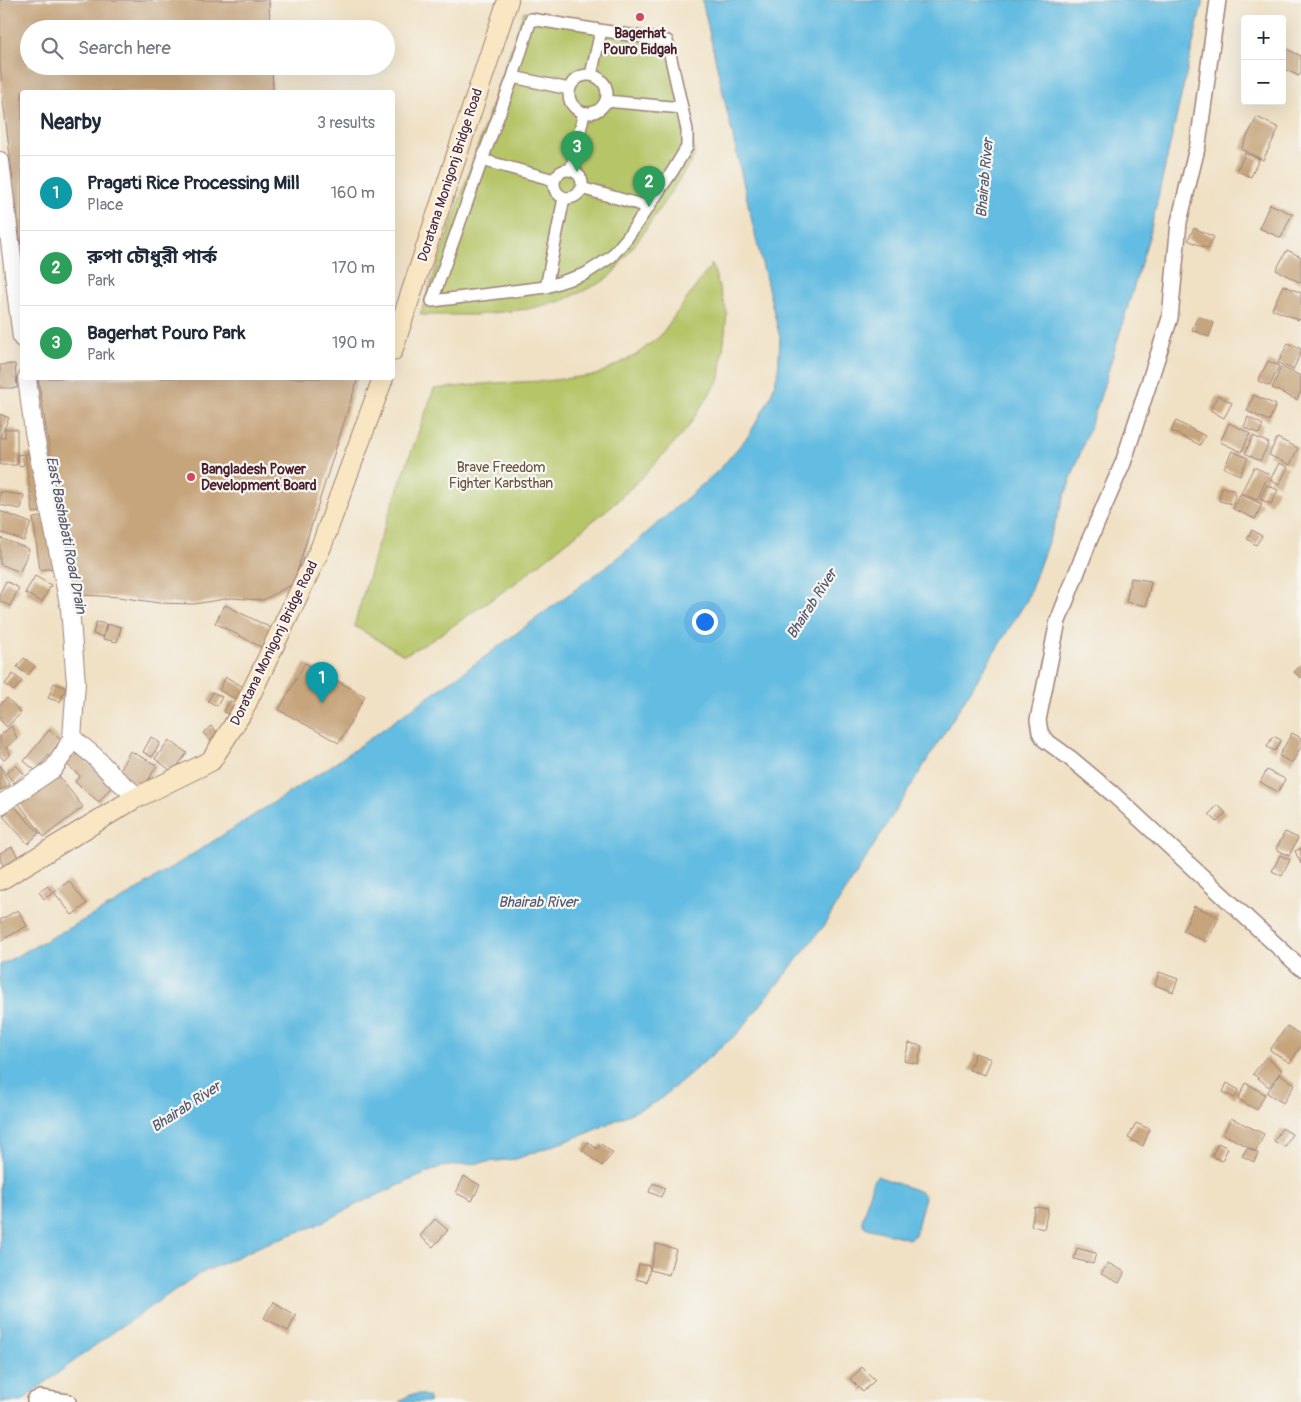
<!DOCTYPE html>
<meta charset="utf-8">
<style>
:root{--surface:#fff;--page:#f2f2f3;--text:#1f2937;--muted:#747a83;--line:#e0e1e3;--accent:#0b8043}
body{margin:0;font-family:Pangolin,"Noto Sans Bengali",sans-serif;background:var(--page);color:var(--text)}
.controls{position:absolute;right:15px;top:15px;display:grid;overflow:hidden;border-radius:5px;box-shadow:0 5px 20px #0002}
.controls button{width:45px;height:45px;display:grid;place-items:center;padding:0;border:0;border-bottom:1px solid var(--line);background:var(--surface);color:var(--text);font:25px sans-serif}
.you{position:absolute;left:704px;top:621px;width:18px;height:18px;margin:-12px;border:4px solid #fff;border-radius:50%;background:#1a73e8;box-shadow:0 0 0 8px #1a73e833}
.badge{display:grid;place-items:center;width:32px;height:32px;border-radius:50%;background:var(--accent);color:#fff;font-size:16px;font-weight:700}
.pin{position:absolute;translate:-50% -41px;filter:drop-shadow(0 1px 2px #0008)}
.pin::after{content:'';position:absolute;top:26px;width:18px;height:15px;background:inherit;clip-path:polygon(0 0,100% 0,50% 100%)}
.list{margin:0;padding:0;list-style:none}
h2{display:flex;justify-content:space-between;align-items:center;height:65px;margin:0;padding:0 20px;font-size:21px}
h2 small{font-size:16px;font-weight:400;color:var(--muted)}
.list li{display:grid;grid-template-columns:32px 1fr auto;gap:15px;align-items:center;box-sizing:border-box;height:75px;padding:0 20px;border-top:1px solid var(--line)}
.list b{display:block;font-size:19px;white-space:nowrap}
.list p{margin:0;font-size:16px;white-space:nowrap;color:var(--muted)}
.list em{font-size:16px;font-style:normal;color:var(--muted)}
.icon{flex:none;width:28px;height:28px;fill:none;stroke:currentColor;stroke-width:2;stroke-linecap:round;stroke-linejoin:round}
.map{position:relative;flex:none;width:1301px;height:1402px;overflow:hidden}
.search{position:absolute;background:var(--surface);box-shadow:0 5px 20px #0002;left:20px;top:20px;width:375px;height:55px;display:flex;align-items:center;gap:12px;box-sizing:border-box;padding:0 18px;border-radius:28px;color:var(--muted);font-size:19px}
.panel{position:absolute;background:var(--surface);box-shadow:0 5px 20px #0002;left:20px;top:90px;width:375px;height:290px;border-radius:5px}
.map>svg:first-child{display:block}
</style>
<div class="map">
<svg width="1301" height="1402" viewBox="0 0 1301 1402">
<rect width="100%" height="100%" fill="#f6f6f2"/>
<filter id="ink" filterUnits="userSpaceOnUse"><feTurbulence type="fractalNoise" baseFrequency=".02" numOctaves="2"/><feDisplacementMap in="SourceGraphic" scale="10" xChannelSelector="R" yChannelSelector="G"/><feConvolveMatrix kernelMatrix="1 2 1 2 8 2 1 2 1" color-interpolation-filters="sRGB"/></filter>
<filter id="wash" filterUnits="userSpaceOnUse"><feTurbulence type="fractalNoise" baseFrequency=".0096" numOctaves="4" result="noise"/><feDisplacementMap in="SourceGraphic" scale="20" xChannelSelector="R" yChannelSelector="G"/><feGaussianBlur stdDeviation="1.12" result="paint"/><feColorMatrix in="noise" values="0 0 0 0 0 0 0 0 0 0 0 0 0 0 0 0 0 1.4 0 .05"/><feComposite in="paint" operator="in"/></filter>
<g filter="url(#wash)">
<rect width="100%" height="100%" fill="#f0e1c5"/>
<path fill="#b6c568" stroke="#80724a" d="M 524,11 L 671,36 L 690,109 L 694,153 L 693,159 L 644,232 L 613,273 L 602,282 L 562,301 L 528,309 L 476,315 L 420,315 Z
M 712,264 L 727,313 L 720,378 L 686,430 L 648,471 L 613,505 L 514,584 L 432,640 L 404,655 L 354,626 L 377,547 L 434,389 L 494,383 L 545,381 L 596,375 L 636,355 L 660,336 Z"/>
<path fill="#64bce1" stroke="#576e86" d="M 702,0 L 1203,0 L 1149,237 L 1098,404 L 1027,600 L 823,927 L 739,1032 L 658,1101 L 588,1133 L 516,1159 L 440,1167 L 362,1202 L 317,1225 L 263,1245 L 197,1275 L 112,1333 L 34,1391 L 21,1402 L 0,1402 L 0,965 L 121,900 L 334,764 L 479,661 L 619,557 L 719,470 L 749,435 L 771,396 L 778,372 L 780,338 L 753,226 Z
M 877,1176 L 921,1192 L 925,1197 L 915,1235 L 909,1239 L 867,1228 L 864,1226 L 862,1221 L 873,1180 Z
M 420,1394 L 428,1397 L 430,1402 L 399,1402 L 409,1395 Z"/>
<g id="blocks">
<path fill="#c6a47c" d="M 0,0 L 269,0 L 270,29 L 29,29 L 29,66 L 272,66 L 273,92 L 22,92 L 22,245 L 21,245 L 2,91 L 0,62 Z
M 1283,47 L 1301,56 L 1301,72 L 1299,76 L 1282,68 Z
M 1257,117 L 1279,128 L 1263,160 L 1241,149 Z
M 1245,153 L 1259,159 L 1251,177 L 1237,171 Z
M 1270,204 L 1292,214 L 1281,238 L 1259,228 Z
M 1194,228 L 1214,237 L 1208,249 L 1188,240 Z
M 1287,250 L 1301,257 L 1301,283 L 1276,270 Z
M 1283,285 L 1301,293 L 1301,317 L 1299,320 L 1272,309 Z
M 1198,316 L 1214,323 L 1209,337 L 1192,330 Z
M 1288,343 L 1301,349 L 1301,352 L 1293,370 L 1278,363 Z
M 1268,361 L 1279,366 L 1270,386 L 1258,381 Z
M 15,364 L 17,388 L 0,388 L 0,365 Z
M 1281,367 L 1301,376 L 1301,391 L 1297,400 L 1272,388 Z
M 38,378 L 358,378 L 293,584 L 263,600 L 231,598 L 194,604 L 159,603 L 119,597 L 82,595 L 57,497 Z
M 1218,395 L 1232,403 L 1224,418 L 1210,410 Z
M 1254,395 L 1276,405 L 1269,421 L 1247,411 Z
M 0,414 L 9,418 L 0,437 Z
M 1248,417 L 1263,425 L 1259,434 L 1244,427 Z
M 1176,421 L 1205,436 L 1200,445 L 1171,431 Z
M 1229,423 L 1250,433 L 1242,452 L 1220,442 Z
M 5,429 L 17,429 L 17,465 L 0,465 L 0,438 L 5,438 Z
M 1253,436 L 1269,443 L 1260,461 L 1245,453 Z
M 1277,438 L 1298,448 L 1290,465 L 1269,455 Z
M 1232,451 L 1248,458 L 1240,475 L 1224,468 Z
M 35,453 L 43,512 L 33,513 L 25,454 Z
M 22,454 L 24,465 L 19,466 L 17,455 Z
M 1279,463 L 1288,467 L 1279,485 L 1270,480 Z
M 1254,467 L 1269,474 L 1257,500 L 1241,493 Z
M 1267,485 L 1278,490 L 1271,504 L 1260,499 Z
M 1222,487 L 1236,491 L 1233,504 L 1219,501 Z
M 0,492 L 24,495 L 21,509 L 0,505 Z
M 1240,494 L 1262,504 L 1255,519 L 1233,509 Z
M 0,511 L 31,523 L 24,541 L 0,532 Z
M 47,516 L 54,568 L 40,570 L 33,518 Z
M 1252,530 L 1262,536 L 1256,545 L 1247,539 Z
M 0,538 L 29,549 L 20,572 L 0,564 Z
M 35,576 L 51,585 L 42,602 L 25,593 Z
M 1131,578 L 1151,581 L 1146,606 L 1126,602 Z
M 6,581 L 19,588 L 10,606 L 0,601 L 0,593 Z
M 225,605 L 275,630 L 265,649 L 215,623 Z
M 96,622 L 106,624 L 103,637 L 93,634 Z
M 107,624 L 121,627 L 117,642 L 103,639 Z
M 24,658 L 35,666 L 28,675 L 17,667 Z
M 305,663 L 365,696 L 339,743 L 279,710 Z
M 1301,665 L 1301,678 L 1294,672 Z
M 13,674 L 22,681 L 14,691 L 5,684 Z
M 226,677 L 247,689 L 241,702 L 219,690 Z
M 54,683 L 66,688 L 60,702 L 48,698 Z
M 213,692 L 222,697 L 217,706 L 208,701 Z
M 7,698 L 21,713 L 7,727 L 0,720 L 0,704 Z
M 230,701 L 240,706 L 233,717 L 224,712 Z
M 11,726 L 17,738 L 6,748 L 11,754 L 4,760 L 0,756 L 0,736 Z
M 211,726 L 220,735 L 212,742 L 203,733 Z
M 49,730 L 61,740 L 36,771 L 24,761 Z
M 1292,733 L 1301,738 L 1301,747 L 1292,763 L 1279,756 Z
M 1273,736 L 1281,740 L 1275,751 L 1267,747 Z
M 151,737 L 160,743 L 152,757 L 143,752 Z
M 169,740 L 187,753 L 173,772 L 155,759 Z
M 72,750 L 113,785 L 99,802 L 75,782 L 80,776 L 63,761 Z
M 130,751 L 157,765 L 144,788 L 118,774 Z
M 0,765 L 10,785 L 0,790 Z
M 16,765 L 24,774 L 14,783 L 6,773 Z
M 1267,770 L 1285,779 L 1278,792 L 1260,782 Z
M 55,771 L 83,807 L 44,837 L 16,800 Z
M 1218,805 L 1226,813 L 1217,822 L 1209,814 Z
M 14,806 L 39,833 L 28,844 L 3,816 Z
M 1285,832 L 1298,838 L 1289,856 L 1276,849 Z
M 12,847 L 21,862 L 6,870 L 0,860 L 0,853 Z
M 1301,848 L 1301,864 L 1295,851 Z
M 1280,855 L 1290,860 L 1282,876 L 1272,871 Z
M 69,881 L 87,904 L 72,915 L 54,892 Z
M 48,886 L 53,893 L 44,899 L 39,892 Z
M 1194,906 L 1219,917 L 1207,942 L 1183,931 Z
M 18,910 L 27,926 L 0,941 L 0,920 Z
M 1159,972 L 1178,979 L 1173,992 L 1155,985 Z
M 1287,1026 L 1301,1035 L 1301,1046 L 1290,1063 L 1270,1050 Z
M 909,1043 L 922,1046 L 918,1064 L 904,1061 Z
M 975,1053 L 991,1059 L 985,1075 L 969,1070 Z
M 1266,1057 L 1282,1070 L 1269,1087 L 1253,1074 Z
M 1280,1074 L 1295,1084 L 1283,1103 L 1267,1093 Z
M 1227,1083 L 1239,1090 L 1235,1098 L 1223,1092 Z
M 1246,1083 L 1265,1094 L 1257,1110 L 1238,1099 Z
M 1231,1118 L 1264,1134 L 1256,1151 L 1223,1134 Z
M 1136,1123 L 1150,1129 L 1143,1146 L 1128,1138 Z
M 1282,1128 L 1292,1134 L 1285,1147 L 1274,1141 Z
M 588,1142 L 597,1149 L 601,1144 L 613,1153 L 602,1166 L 582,1150 Z
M 1218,1143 L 1228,1148 L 1222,1161 L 1212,1156 Z
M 1247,1148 L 1258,1153 L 1254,1162 L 1242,1156 Z
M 464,1176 L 480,1185 L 472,1201 L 456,1193 Z
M 653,1183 L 665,1188 L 661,1197 L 649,1192 Z
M 1035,1207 L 1048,1209 L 1044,1229 L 1031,1226 Z
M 435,1219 L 448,1230 L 433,1247 L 420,1236 Z
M 656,1244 L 676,1249 L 669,1275 L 650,1270 Z
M 1077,1248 L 1096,1253 L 1093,1264 L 1074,1259 Z
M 1108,1263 L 1125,1272 L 1119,1283 L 1101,1274 Z
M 639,1264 L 650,1266 L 647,1282 L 636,1279 Z
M 273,1302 L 296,1316 L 288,1331 L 264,1318 Z
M 862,1367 L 875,1380 L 863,1392 L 850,1379 Z"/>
</g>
</g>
<g filter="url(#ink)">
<use href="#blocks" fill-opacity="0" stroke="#9d8078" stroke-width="1"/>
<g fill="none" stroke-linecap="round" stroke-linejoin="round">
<g stroke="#9d8078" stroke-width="14">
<path id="pedestrian" d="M 531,19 L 667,41 L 687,130 L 687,147 L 672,172 L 627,238 L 611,257 L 585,274 L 546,287 L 432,301 L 482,160 L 513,77 Z
M569 94a19 19 0 1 1 38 0a19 19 0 1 1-38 0Z
M 591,75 L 601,31
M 513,77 L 569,89
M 606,101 L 682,108
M 482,160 L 554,180
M554 184a14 14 0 1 1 28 0a14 14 0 1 1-28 0Z
M 571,170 L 584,113
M 581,188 L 649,207
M 546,287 L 564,198"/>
</g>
<g stroke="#9d8078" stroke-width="18">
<path id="minor" d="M 1218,0 L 1198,144 L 1179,222 L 1170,318 L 1123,463 L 1089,541 L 1058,621 L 1038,720 L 1040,732 L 1045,740 L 1070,758 L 1113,794 L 1301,968
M 35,1402 L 35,1400 L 40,1398 L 68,1402"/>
</g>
<g stroke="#9d8078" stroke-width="20">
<path id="tertiary" d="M 0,161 L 22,338
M 72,738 L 94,756 L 115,778 L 138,797
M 0,805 L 53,769 L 64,753 L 72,738 L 76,683 L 70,609 L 34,432 L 27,378"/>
</g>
<g stroke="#9d8078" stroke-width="22">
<path id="secondary" d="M 392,351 L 508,0
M 0,880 L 132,800 L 211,761 L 242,712 L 321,547 L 383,378"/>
</g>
<use href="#pedestrian" stroke="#fff" stroke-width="11"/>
<use href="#minor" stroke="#fff" stroke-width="15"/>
<use href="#tertiary" stroke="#fff" stroke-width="18"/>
<use href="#secondary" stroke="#f9e7c3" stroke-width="20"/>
</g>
</g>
<g fill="#d1495b" stroke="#f6f6f2" stroke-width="2">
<circle cx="640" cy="17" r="5"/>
<circle cx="191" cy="477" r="5"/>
</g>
<g text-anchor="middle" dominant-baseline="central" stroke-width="4.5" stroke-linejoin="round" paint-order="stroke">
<g font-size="14" font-weight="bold" fill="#4a1f2b" stroke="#f6f6f2">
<text x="640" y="33">Bagerhat<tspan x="640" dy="16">Pouro Eidgah</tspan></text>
<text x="201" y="469" text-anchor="start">Bangladesh Power<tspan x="201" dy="16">Development Board</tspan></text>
</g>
<g font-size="14" fill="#4a1f2b" stroke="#f6f6f2">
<text transform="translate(450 175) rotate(-72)">Doratana Monigonj Bridge Road</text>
<text transform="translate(274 643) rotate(-64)">Doratana Monigonj Bridge Road</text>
</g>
<g font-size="14" fill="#6a513d" stroke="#f6f6f2">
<text x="501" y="467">Brave Freedom<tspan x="501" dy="16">Fighter Karbsthan</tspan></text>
</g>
<g font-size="15" font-style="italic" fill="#53566b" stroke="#f6f6f2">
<text transform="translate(985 178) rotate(-85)">Bhairab River</text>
<text transform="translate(66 535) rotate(79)">East Bashabati Road Drain</text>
<text transform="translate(812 604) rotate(-57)">Bhairab River</text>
<text x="538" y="902">Bhairab River</text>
<text transform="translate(186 1107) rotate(-33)">Bhairab River</text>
</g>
</g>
</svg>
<div class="controls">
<button>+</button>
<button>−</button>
</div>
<div class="you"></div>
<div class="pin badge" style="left:322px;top:703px;background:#0f9aa8">1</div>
<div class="pin badge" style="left:649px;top:207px;background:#2e9e5b">2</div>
<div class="pin badge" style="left:577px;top:172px;background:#2e9e5b">3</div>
<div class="search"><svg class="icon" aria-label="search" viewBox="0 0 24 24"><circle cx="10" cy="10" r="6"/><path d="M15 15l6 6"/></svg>Search here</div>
<section class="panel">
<h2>Nearby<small>3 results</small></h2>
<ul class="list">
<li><span class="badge" style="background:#0f9aa8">1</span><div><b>Pragati Rice Processing Mill</b><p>Place</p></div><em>160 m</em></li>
<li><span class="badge" style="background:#2e9e5b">2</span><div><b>রুপা চৌধুরী পার্ক</b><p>Park</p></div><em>170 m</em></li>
<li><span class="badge" style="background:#2e9e5b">3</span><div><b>Bagerhat Pouro Park</b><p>Park</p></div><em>190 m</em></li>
</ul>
</section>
</div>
